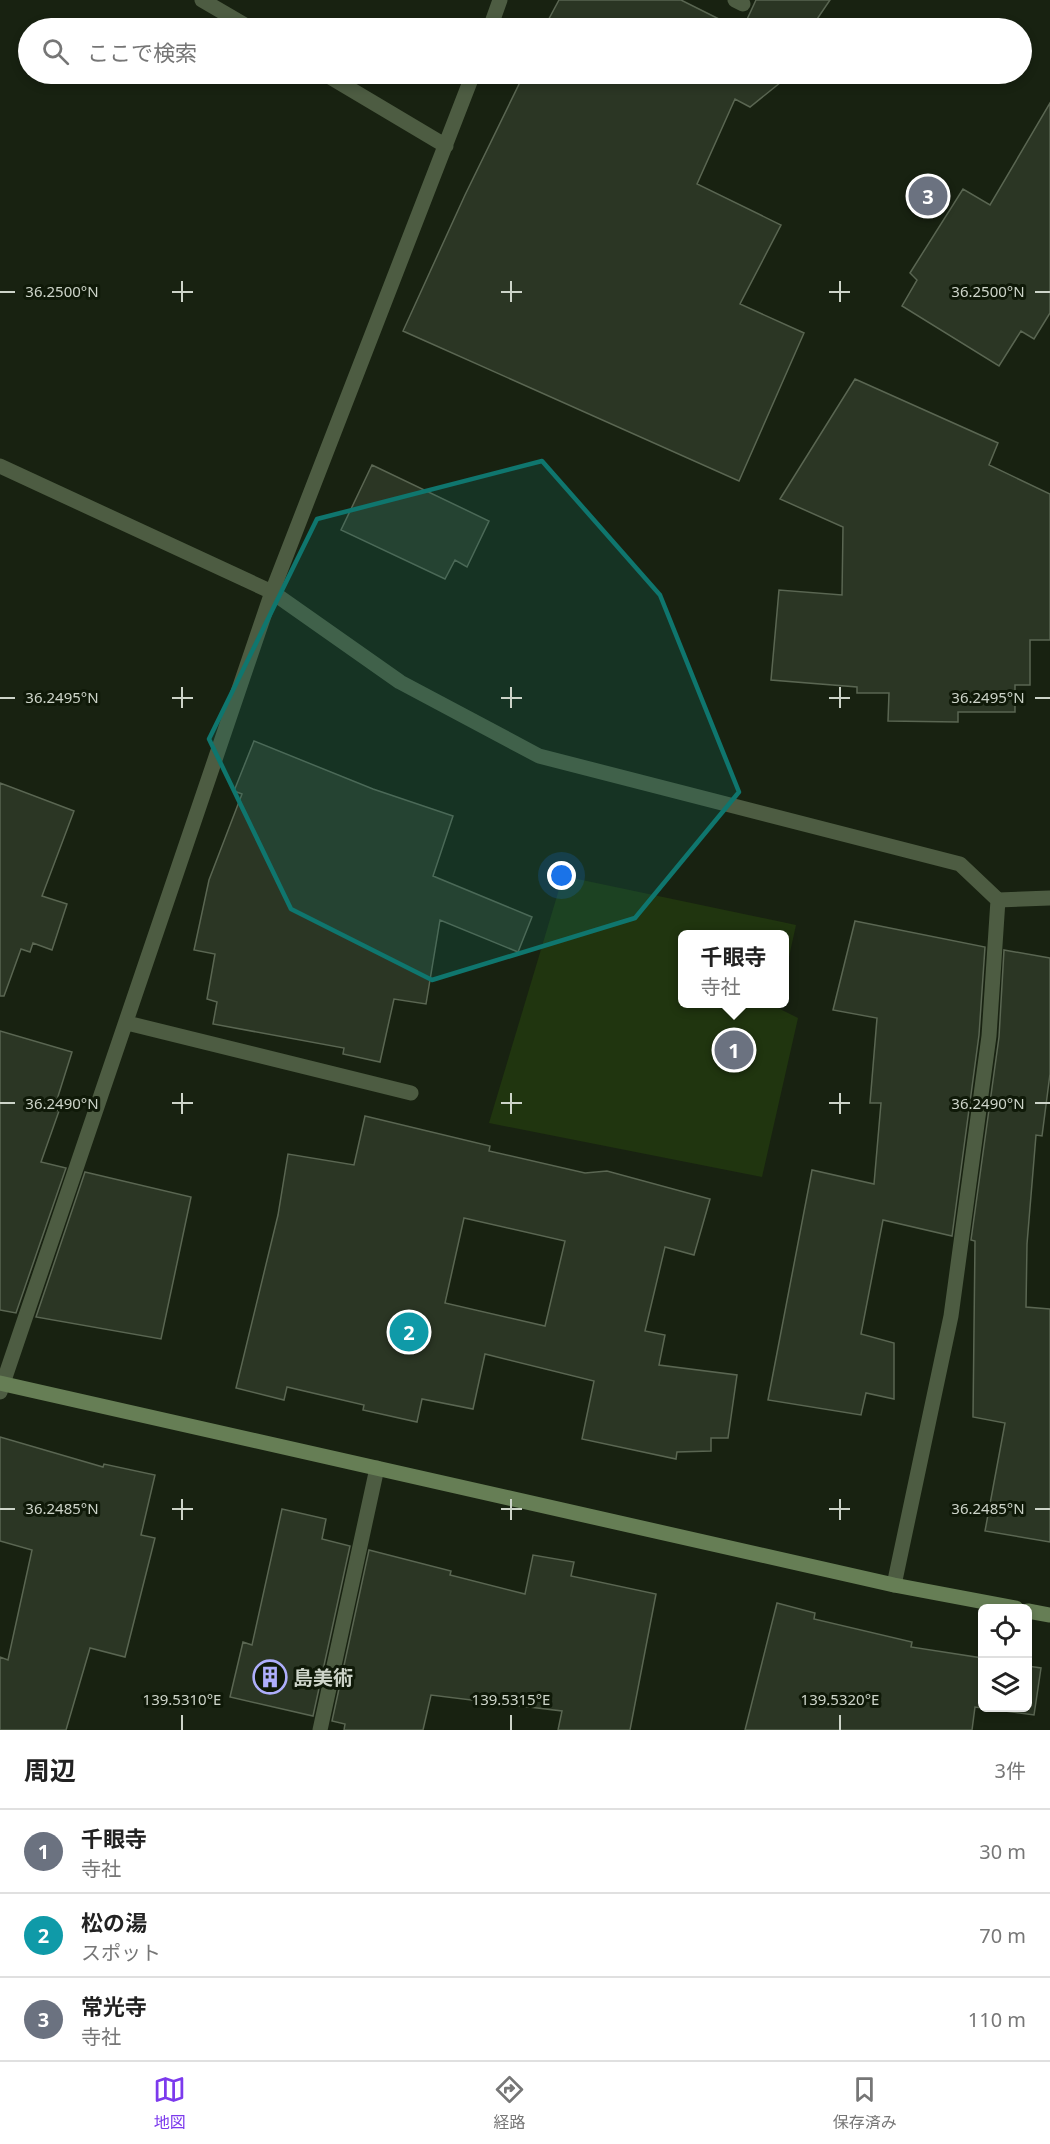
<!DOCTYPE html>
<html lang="ja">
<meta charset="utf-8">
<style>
:root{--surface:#fff;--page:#f2f2f2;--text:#222;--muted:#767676;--line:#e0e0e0;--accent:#7c3aed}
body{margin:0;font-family:"Noto Sans","Noto Sans JP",sans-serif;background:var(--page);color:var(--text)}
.controls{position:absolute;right:18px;bottom:18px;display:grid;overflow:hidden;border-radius:9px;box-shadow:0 3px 9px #0003}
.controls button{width:54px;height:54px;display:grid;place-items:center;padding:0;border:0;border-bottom:2px solid var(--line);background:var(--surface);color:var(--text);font:30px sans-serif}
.you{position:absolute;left:562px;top:876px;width:21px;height:21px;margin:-15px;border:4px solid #fff;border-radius:50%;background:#1a73e8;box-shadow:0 0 0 9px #1a73e833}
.badge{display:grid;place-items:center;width:39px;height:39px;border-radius:50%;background:var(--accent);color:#fff;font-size:20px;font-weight:700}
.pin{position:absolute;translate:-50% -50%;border:3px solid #fff;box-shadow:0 2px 6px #0006}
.popup{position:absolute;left:678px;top:930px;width:111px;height:78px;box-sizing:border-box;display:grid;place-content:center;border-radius:9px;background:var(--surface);filter:drop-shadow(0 2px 4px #0005);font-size:20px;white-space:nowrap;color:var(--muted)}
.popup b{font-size:22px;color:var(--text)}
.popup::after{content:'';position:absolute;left:50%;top:100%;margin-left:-12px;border:12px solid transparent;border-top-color:var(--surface)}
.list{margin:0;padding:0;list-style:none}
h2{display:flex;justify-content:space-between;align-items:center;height:78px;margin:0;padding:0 24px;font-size:26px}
h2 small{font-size:20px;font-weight:400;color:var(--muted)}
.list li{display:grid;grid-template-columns:39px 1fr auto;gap:18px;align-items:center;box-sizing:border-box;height:84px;padding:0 24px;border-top:2px solid var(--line)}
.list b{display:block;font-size:22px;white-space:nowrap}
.list p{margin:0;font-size:20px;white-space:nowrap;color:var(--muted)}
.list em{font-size:20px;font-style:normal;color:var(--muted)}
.icon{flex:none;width:33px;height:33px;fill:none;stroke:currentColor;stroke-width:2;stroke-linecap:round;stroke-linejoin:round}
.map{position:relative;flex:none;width:1050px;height:1730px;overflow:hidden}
.search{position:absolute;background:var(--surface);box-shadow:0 3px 9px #0003;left:18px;right:18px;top:18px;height:66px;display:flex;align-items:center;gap:15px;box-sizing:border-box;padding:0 21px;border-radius:33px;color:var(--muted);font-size:22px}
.sheet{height:330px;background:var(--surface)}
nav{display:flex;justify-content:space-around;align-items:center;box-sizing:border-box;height:84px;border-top:2px solid var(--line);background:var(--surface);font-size:16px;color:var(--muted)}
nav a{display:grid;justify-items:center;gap:3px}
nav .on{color:var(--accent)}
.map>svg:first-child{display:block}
</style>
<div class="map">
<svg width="1050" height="1730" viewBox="0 0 1050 1730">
<rect width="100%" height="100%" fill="#182211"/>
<path fill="#20350f" d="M 563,876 L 796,925 L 785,975 L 785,934 L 683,934 L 683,1004 L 779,1004 L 778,1008 L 798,1018 L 762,1177 L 489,1123 Z"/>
<path fill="#2b3624" stroke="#5a6652" stroke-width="1.5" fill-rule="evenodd" d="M 559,0 L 681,0 L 737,28 L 544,28 Z
M 756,0 L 830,0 L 811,28 L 743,28 Z
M 524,74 L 791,74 L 750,107 L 735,99 L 697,184 L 781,225 L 740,304 L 804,333 L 739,481 L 403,331 L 465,195 Z
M 1050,103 L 1050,313 L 1034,339 L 1021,331 L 999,366 L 902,306 L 917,280 L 910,273 L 963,189 L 990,205 Z
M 855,379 L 998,443 L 989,465 L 1050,494 L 1050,640 L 1030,640 L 1030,685 L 1015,685 L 1015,712 L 958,712 L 958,722 L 888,721 L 889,693 L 857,693 L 857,687 L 771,680 L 779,590 L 842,595 L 843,527 L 780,499 Z
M 372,465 L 489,521 L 467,567 L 455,560 L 445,579 L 341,530 Z
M 254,741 L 373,789 L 453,816 L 433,876 L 532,917 L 518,952 L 440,920 L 426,1004 L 394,999 L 380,1062 L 343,1054 L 344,1048 L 213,1024 L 217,1002 L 207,999 L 215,954 L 194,950 L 209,880 L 242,794 L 234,791 Z
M 0,783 L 74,811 L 42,896 L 67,904 L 52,950 L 33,943 L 30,952 L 21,949 L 4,996 L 0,996 Z
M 855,921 L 985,947 L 979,1035 L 952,1236 L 883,1220 L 861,1334 L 894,1343 L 894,1399 L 866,1393 L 861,1415 L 768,1400 L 812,1170 L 874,1184 L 881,1103 L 870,1103 L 877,1018 L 833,1010 Z
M 1004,950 L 1050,958 L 1050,1074 L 1042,1136 L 1036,1135 L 1027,1244 L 1026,1307 L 1050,1309 L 1050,1542 L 985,1531 L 1005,1423 L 973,1417 L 975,1241 L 971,1240 L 999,1037 Z
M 0,1031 L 72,1052 L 54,1109 L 59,1111 L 41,1162 L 66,1168 L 16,1313 L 0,1310 Z
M 365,1116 L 490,1146 L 489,1151 L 585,1173 L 607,1171 L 710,1199 L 694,1255 L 665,1247 L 645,1331 L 665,1335 L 659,1365 L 737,1375 L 728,1438 L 711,1438 L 711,1451 L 677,1452 L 676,1459 L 582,1439 L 594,1381 L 485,1354 L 473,1409 L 422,1399 L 417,1422 L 363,1410 L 364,1405 L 287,1387 L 284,1400 L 236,1388 L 278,1215 L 288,1154 L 354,1165 ZM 464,1218 L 565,1241 L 545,1326 L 445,1303 Z
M 85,1172 L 191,1197 L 161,1339 L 36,1317 Z
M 0,1437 L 103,1467 L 104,1464 L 155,1475 L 141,1535 L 155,1538 L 125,1657 L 90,1648 L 66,1730 L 0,1730 L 0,1657 L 8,1660 L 32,1550 L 0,1541 Z
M 282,1509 L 326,1519 L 322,1539 L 350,1546 L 313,1716 L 230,1697 L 243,1642 L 252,1645 Z
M 369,1550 L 451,1571 L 450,1575 L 525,1594 L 533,1555 L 574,1562 L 571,1576 L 656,1594 L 630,1730 L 558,1730 L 562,1711 L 431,1695 L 423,1730 L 344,1730 L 345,1724 L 332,1721 Z
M 777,1603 L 815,1613 L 814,1619 L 912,1642 L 911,1647 L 982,1658 L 982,1707 L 1028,1707 L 1028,1666 L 1041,1668 L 1034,1715 L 975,1707 L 972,1730 L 745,1730 Z"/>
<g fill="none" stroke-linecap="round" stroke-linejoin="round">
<path stroke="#4d5c42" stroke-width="15" d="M 735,0 L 743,4"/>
<path stroke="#4d5c42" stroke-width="15" d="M 202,0 L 250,28
M 490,28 L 500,0
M 325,74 L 446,146
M 0,466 L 272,592 L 400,682 L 539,756 L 960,864 L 998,900 L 989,1036 L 951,1316 L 894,1585
M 998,900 L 1050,898
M 127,1023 L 411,1093
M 0,1392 L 272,592 L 473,74
M 320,1730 L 377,1468"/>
<path stroke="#667e55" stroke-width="15" d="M 0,1383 L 894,1585 L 1016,1608
M 1028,1611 L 1050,1615"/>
</g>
<path fill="#0f766e" fill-opacity="0.2" stroke="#0f766e" stroke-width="4.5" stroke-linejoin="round" d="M 542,461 L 660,595 L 739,792 L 635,918 L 432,980 L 291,909 L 209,739 L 317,519 Z"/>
<path fill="none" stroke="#cdd4c9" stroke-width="2" d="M 182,281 L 182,302M 511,281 L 511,302M 840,281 L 840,302M 0,292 L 15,292M 172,292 L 193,292M 501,292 L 522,292M 829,292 L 850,292M 1035,292 L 1050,292M 182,687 L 182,708M 511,687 L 511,708M 840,687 L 840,708M 0,698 L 15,698M 172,698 L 193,698M 501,698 L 522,698M 829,698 L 850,698M 1035,698 L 1050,698M 182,1093 L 182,1114M 511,1093 L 511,1114M 840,1093 L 840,1114M 0,1103 L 15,1103M 172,1103 L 193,1103M 501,1103 L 522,1103M 829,1103 L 850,1103M 1035,1103 L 1050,1103M 182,1499 L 182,1520M 511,1499 L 511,1520M 840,1499 L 840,1520M 0,1509 L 15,1509M 172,1509 L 193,1509M 501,1509 L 522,1509M 829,1509 L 850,1509M 1035,1509 L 1050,1509M 182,1715 L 182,1730M 511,1715 L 511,1730M 840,1715 L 840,1730"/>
<defs>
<g id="building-ring" transform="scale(1.725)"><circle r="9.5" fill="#0f1908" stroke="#aeaefb" stroke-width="1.5"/><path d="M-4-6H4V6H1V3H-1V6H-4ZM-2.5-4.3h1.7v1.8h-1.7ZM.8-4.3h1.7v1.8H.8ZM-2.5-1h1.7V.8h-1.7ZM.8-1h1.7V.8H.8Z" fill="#aeaefb"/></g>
</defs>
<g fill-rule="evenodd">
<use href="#building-ring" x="270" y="1677"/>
</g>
<g text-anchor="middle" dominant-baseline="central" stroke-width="6" stroke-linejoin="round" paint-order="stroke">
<g font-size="20" font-weight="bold" fill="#cdd4c9" stroke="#0f1908" text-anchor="start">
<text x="293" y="1677">島美術</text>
</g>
</g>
<g font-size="15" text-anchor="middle" fill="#cdd4c9" stroke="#0f1908" stroke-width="6" stroke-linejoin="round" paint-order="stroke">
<text x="62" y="297">36.2500°N</text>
<text x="988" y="297">36.2500°N</text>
<text x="62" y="703">36.2495°N</text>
<text x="988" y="703">36.2495°N</text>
<text x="62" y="1109">36.2490°N</text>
<text x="988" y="1109">36.2490°N</text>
<text x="62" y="1514">36.2485°N</text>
<text x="988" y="1514">36.2485°N</text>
<text x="182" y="1705">139.5310°E</text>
<text x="511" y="1705">139.5315°E</text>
<text x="840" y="1705">139.5320°E</text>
</g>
</svg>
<div class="controls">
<button><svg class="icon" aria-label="locate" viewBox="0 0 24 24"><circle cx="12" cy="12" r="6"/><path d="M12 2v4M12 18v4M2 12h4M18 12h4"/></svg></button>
<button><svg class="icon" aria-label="layers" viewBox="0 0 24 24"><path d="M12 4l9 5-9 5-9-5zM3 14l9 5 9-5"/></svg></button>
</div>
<div class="you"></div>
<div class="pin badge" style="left:734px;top:1050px;background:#6b7280">1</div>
<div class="popup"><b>千眼寺</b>寺社</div>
<div class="pin badge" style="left:409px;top:1332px;background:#0f9aa8">2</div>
<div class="pin badge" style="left:928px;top:196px;background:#6b7280">3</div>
<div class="search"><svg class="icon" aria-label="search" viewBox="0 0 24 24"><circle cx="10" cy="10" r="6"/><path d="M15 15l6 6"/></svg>ここで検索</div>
</div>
<section class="sheet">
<h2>周辺<small>3件</small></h2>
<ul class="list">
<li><span class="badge" style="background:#6b7280">1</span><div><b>千眼寺</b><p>寺社</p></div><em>30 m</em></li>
<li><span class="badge" style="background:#0f9aa8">2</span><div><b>松の湯</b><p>スポット</p></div><em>70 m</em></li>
<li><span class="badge" style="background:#6b7280">3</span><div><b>常光寺</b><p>寺社</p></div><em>110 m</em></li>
</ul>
</section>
<nav>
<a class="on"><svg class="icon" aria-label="map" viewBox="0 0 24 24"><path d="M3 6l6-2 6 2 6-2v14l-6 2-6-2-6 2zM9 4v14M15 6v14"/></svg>地図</a>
<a><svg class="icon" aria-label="directions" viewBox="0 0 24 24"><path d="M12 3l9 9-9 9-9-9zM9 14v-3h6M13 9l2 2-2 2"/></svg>経路</a>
<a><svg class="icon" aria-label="saved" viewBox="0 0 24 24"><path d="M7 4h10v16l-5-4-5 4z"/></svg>保存済み</a>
</nav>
